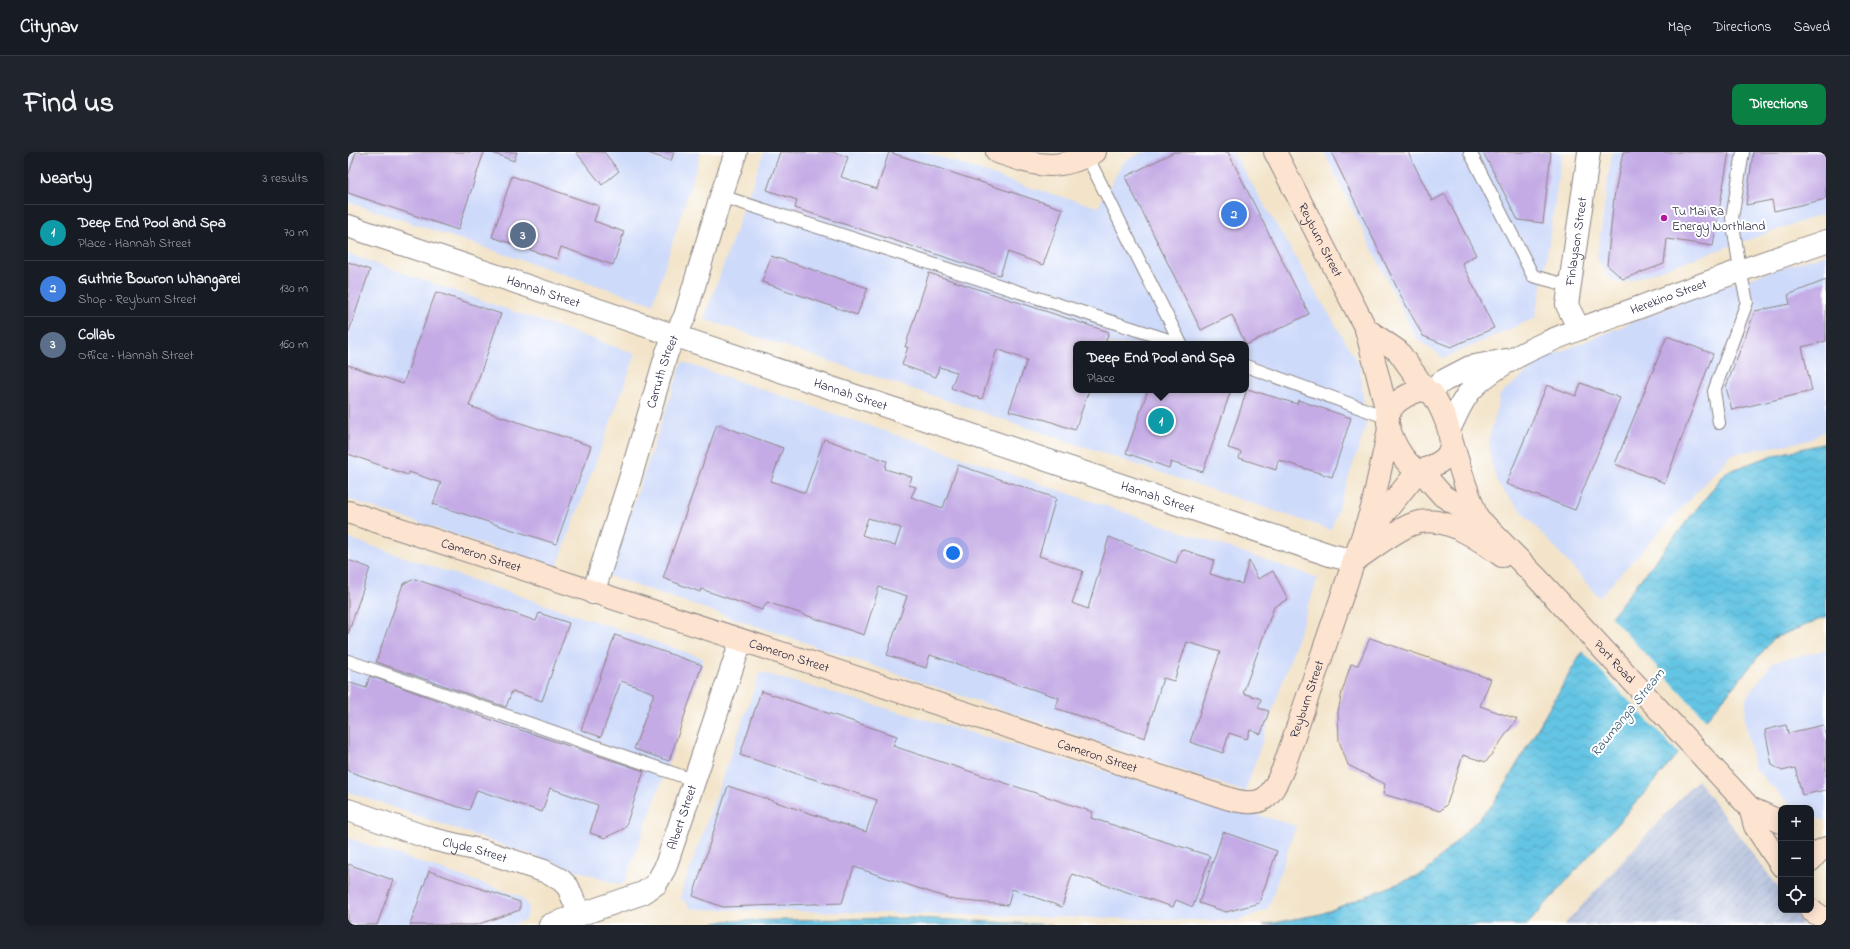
<!DOCTYPE html>
<meta charset="utf-8">
<style>
:root{--surface:#171b24;--page:#20242c;--text:#f1f3f6;--muted:#9ea1a6;--line:#363941;--accent:#0b8043}
body{margin:0;font-family:"Indie Flower",sans-serif;background:var(--page);color:var(--text)}
.controls{position:absolute;right:12px;bottom:12px;display:grid;overflow:hidden;border-radius:8px;box-shadow:0 2px 10px #0003}
.controls button{width:36px;height:36px;display:grid;place-items:center;padding:0;border:0;border-bottom:1px solid var(--line);background:var(--surface);color:var(--text);font:20px sans-serif}
.you{position:absolute;left:605px;top:401px;width:14px;height:14px;margin:-10px;border:3px solid #fff;border-radius:50%;background:#1a73e8;box-shadow:0 0 0 6px #1a73e833}
.badge{display:grid;place-items:center;width:26px;height:26px;border-radius:50%;background:var(--accent);color:#fff;font-size:13px;font-weight:700}
.pin{position:absolute;translate:-50% -50%;border:2px solid #fff;box-shadow:0 1px 4px #0006}
.popup{position:absolute;left:725px;top:189px;width:176px;height:52px;box-sizing:border-box;display:grid;place-content:center;border-radius:8px;background:var(--surface);filter:drop-shadow(0 1px 3px #0005);font-size:13px;white-space:nowrap;color:var(--muted)}
.popup b{font-size:15px;color:var(--text)}
.popup::after{content:'';position:absolute;left:50%;top:100%;margin-left:-8px;border:8px solid transparent;border-top-color:var(--surface)}
.list{margin:0;padding:0;list-style:none}
h2{display:flex;justify-content:space-between;align-items:center;height:52px;margin:0;padding:0 16px;font-size:17px}
h2 small{font-size:13px;font-weight:400;color:var(--muted)}
.list li{display:grid;grid-template-columns:26px 1fr auto;gap:12px;align-items:center;box-sizing:border-box;height:56px;padding:0 16px;border-top:1px solid var(--line)}
.list b{display:block;font-size:15px;white-space:nowrap}
.list p{margin:0;font-size:13px;white-space:nowrap;color:var(--muted)}
.list em{font-size:13px;font-style:normal;color:var(--muted)}
.icon{flex:none;width:22px;height:22px;fill:none;stroke:currentColor;stroke-width:2;stroke-linecap:round;stroke-linejoin:round}
.map{position:relative;flex:none;width:1478px;height:773px;overflow:hidden;border-radius:8px}
header{display:flex;align-items:center;gap:24px;box-sizing:border-box;height:56px;padding:0 20px;background:var(--surface);border-bottom:1px solid var(--line)}
header strong{font-size:19px}
nav{display:flex;gap:22px;margin-inline-start:auto;font-size:14px}
.intro{display:flex;align-items:center;justify-content:space-between;box-sizing:border-box;height:96px;padding:0 24px}
h1{margin:0;font-size:28px}
.button{padding:10px 18px;border-radius:8px;background:var(--accent);color:#fff;font-size:14px;font-weight:700}
main{display:flex;gap:24px;padding:0 24px}
aside{flex:1;background:var(--surface);border-radius:8px;box-shadow:0 2px 10px #0003}
.map>svg:first-child{display:block}
</style>
<header>
<strong>Citynav</strong>
<nav><a>Map</a><a>Directions</a><a>Saved</a></nav>
</header>
<div class="intro"><h1>Find us</h1><a class="button">Directions</a></div>
<main>
<aside>
<h2>Nearby<small>3 results</small></h2>
<ul class="list">
<li><span class="badge" style="background:#0f9aa8">1</span><div><b>Deep End Pool and Spa</b><p>Place · Hannah Street</p></div><em>70 m</em></li>
<li><span class="badge" style="background:#3f7fe0">2</span><div><b>Guthrie Bowron Whangarei</b><p>Shop · Reyburn Street</p></div><em>130 m</em></li>
<li><span class="badge" style="background:#5c6f8a">3</span><div><b>Collab</b><p>Office · Hannah Street</p></div><em>160 m</em></li>
</ul>
</aside>
<div class="map">
<svg width="1478" height="773" viewBox="0 0 1478 773">
<defs>
<pattern id="industrial-furrows" width="10" height="10" patternUnits="userSpaceOnUse"><rect width="10" height="10" fill="#b9c4de"/><path d="M-1 1l2-2M0 10L10 0M9 11l2-2" fill="none" stroke="#9fa8bf"/></pattern>
<pattern id="water-waves" width="16" height="10" patternUnits="userSpaceOnUse"><rect width="16" height="10" fill="#64c4e3"/><path d="M0 5q4-4 8 0t8 0" fill="none" stroke="#56a8c4"/></pattern>
</defs>
<rect width="100%" height="100%" fill="#fff"/>
<filter id="ink" filterUnits="userSpaceOnUse"><feTurbulence type="fractalNoise" baseFrequency=".025" numOctaves="2"/><feDisplacementMap in="SourceGraphic" scale="8" xChannelSelector="R" yChannelSelector="G"/><feConvolveMatrix kernelMatrix="1 2 1 2 8 2 1 2 1" color-interpolation-filters="sRGB"/></filter>
<filter id="wash" filterUnits="userSpaceOnUse"><feTurbulence type="fractalNoise" baseFrequency=".012" numOctaves="4" result="noise"/><feDisplacementMap in="SourceGraphic" scale="16" xChannelSelector="R" yChannelSelector="G"/><feGaussianBlur stdDeviation="0.9" result="paint"/><feColorMatrix in="noise" values="0 0 0 0 0 0 0 0 0 0 0 0 0 0 0 0 0 1.4 0 .05"/><feComposite in="paint" operator="in"/></filter>
<g filter="url(#wash)">
<rect width="100%" height="100%" fill="#f3e4c9"/>
<path fill="#cedafa" fill-rule="evenodd" d="M 0,0 L 353,0 L 305,152 L 0,50 Z
M 416,0 L 577,0 L 680,35 L 750,55 L 775,10 L 795,0 L 885,0 L 1012,214 L 1018,274 L 983,378 L 356,167 ZM 728,192 L 898,192 L 898,238 L 728,238 Z
M 976,0 L 1214,0 L 1196,125 L 1187,166 L 1096,206 L 1068,186 Z
M 1264,0 L 1478,0 L 1478,61 L 1275,131 L 1267,130 L 1259,123 L 1249,106 Z
M 0,102 L 288,202 L 208,417 L 0,347 Z
M 1478,102 L 1478,278 L 1462,288 L 1384,302 L 1251,445 L 1151,334 L 1143,310 L 1141,287 L 1152,242 L 1199,205 L 1366,137 Z
M 334,210 L 970,426 L 897,640 L 261,424 Z
M 0,386 L 355,506 L 354,513 L 321,609 L 277,730 L 272,733 L 0,640 Z
M 1478,498 L 1478,669 L 1463,664 L 1463,656 L 1445,656 L 1406,616 L 1397,568 L 1398,549 L 1400,543 L 1425,510 Z
M 412,520 L 948,674 L 920,757 L 889,769 L 344,757 L 332,745 Z
M 0,686 L 172,744 L 181,755 L 177,768 L 164,773 L 0,773 Z"/>
<path fill="url(#industrial-furrows)" d="M 1349,628 L 1433,739 L 1433,758 L 1447,758 L 1455,773 L 1216,773 Z"/>
<path fill="url(#water-waves)" stroke="#43738f" d="M 1478,291 L 1478,465 L 1426,486 L 1300,637 L 1179,773 L 915,773 L 973,762 L 1077,721 L 1147,650 L 1231,505 L 1378,320 L 1423,304 Z
M 565,766 L 705,773 L 359,773 L 377,769 Z"/>
<path fill="#f3e4c9" d="M 1261,463 L 1359,569 L 1331,602 L 1233,498 Z"/>
<g id="blocks">
<path fill="#c4abe5" fill-rule="evenodd" d="M 8,0 L 136,0 L 110,78 L 0,41 L 0,24 Z
M 142,0 L 169,0 L 166,9 Z
M 228,0 L 256,0 L 271,19 L 254,33 Z
M 297,0 L 326,0 L 323,9 Z
M 432,0 L 484,0 L 500,5 L 493,25 L 529,37 L 541,0 L 715,57 L 695,113 L 660,100 L 652,123 L 447,56 L 449,48 L 419,38 Z
M 826,0 L 880,0 L 961,162 L 898,193 L 884,163 L 853,178 L 777,25 Z
M 983,0 L 1060,0 L 1084,49 L 1097,42 L 1128,103 L 1114,111 L 1146,176 L 1103,195 L 1075,184 L 1052,142 Z
M 1135,0 L 1203,0 L 1195,71 L 1170,68 Z
M 1275,0 L 1381,0 L 1365,94 L 1319,87 L 1316,112 L 1275,127 L 1259,113 L 1266,45 Z
M 1405,0 L 1478,0 L 1478,47 L 1426,59 L 1424,48 L 1398,53 Z
M 164,24 L 251,54 L 246,69 L 276,80 L 265,113 L 213,95 L 209,107 L 144,85 Z
M 423,104 L 520,136 L 509,163 L 414,130 Z
M 0,110 L 22,118 L 0,182 Z
M 581,121 L 761,180 L 757,192 L 728,192 L 728,238 L 741,238 L 727,278 L 698,268 L 661,259 L 679,208 L 649,197 L 634,247 L 603,236 L 609,220 L 591,215 L 588,225 L 554,213 L 560,195 L 557,195 Z
M 1478,128 L 1478,189 L 1454,195 L 1464,239 L 1384,258 L 1378,235 L 1407,159 L 1442,152 L 1440,143 Z
M 88,140 L 153,162 L 121,254 L 243,294 L 208,392 L 85,352 L 93,331 L 61,320 L 60,323 L 0,302 L 0,213 L 55,232 Z
M 1319,184 L 1365,202 L 1317,331 L 1267,312 Z
M 1233,231 L 1272,246 L 1227,358 L 1158,332 L 1199,233 L 1228,244 Z
M 899,237 L 949,252 L 950,248 L 1003,266 L 984,325 L 930,308 L 928,318 L 891,306 L 893,300 L 880,296 Z
M 800,238 L 883,238 L 855,320 L 823,310 L 821,316 L 778,301 Z
M 369,272 L 435,296 L 423,329 L 457,341 L 476,287 L 539,309 L 537,317 L 564,325 L 561,333 L 568,335 L 563,345 L 595,356 L 610,313 L 708,346 L 691,404 L 735,419 L 724,451 L 740,457 L 761,385 L 828,411 L 833,397 L 866,408 L 862,422 L 894,432 L 901,409 L 910,427 L 925,419 L 940,447 L 926,455 L 895,541 L 913,547 L 910,556 L 921,559 L 913,582 L 902,578 L 899,587 L 881,581 L 875,601 L 842,590 L 872,500 L 839,490 L 826,529 L 815,526 L 797,586 L 707,556 L 711,546 L 582,503 L 578,516 L 539,503 L 559,444 L 531,435 L 516,483 L 419,450 L 414,458 L 353,437 L 352,440 L 315,426 ZM 520,366 L 553,376 L 547,394 L 514,383 Z
M 0,408 L 22,416 L 0,482 Z
M 67,427 L 188,469 L 191,461 L 221,471 L 194,549 L 164,539 L 158,555 L 28,510 L 55,432 Z
M 267,483 L 354,513 L 321,609 L 286,597 L 306,541 L 273,529 L 253,585 L 233,578 Z
M 1022,486 L 1143,527 L 1132,554 L 1169,567 L 1138,610 L 1115,603 L 1099,652 L 1092,659 L 1035,642 L 1037,632 L 1000,613 L 991,589 L 990,560 L 994,540 L 1003,512 L 1010,513 Z
M 22,524 L 152,571 L 296,619 L 277,676 L 257,686 L 242,681 L 250,653 L 202,636 L 194,660 L 129,638 L 121,658 L 57,639 L 0,619 L 0,530 L 18,536 Z
M 413,539 L 549,584 L 545,594 L 745,660 L 743,666 L 862,704 L 845,755 L 828,748 L 825,755 L 724,722 L 714,755 L 664,737 L 660,753 L 606,748 L 506,715 L 494,751 L 375,755 L 345,744 L 380,634 L 518,680 L 529,648 L 392,603 Z
M 1438,573 L 1440,581 L 1475,573 L 1478,585 L 1478,638 L 1454,643 L 1447,616 L 1434,619 L 1424,613 L 1417,578 Z
M 875,680 L 929,699 L 911,751 L 878,760 L 851,751 Z
M 0,712 L 45,728 L 29,773 L 0,773 Z
M 81,719 L 172,750 L 172,758 L 128,773 L 62,773 Z"/>
</g>
</g>
<g filter="url(#ink)">
<use href="#blocks" fill-opacity="0" stroke="#8a8382" stroke-width="1"/>
<g fill="none" stroke-linecap="round" stroke-linejoin="round">
<g stroke="#8a8382" stroke-width="14">
<path id="lane" d="M 1122,0 L 1185,124 L 1222,134
M 739,4 L 833,192
M 373,44 L 833,192
M 898,214 L 1040,266
M 1371,271 L 1366,239 L 1399,150 L 1392,118 L 1384,66 L 1395,0
M 0,509 L 345,628"/>
</g>
<g stroke="#8a8382" stroke-width="24">
<g id="street">
<path id="s1" d="M 0,74 L 982,403 L 1006,409"/>
<path id="s2" d="M 1231,177 L 1219,153 L 1241,0"/>
<path d="M 1080,239 L 1097,228 L 1122,215 L 1158,208"/>
<path id="s3" d="M 1101,278 C 1108,264 1114,247 1125,236 C 1161,199 1239,174 1287,157 C 1350,133 1414,111 1478,89"/>
<path id="s4" d="M 245,441 L 281,330 L 319,200 L 337,164 L 373,44 L 388,0"/>
<path id="s5" d="M 0,658 L 84,687 L 135,699 L 196,719 L 213,728 L 220,735 L 232,763"/>
<path id="s6" d="M 202,773 L 295,741 L 308,732 L 317,716 L 393,489"/>
</g>
</g>
<g stroke="#8a8382" stroke-width="24">
<g id="secondary">
<path d="M 649,0 C 688,13 707,21 747,0"/>
<path id="s7" d="M 927,0 L 1018,177 L 1040,264"/>
<path d="M 1018,177 L 1050,199 L 1078,238"/>
<path d="M 1073,238 L 1084,241 C 1092,254 1108,284 1101,300 C 1097,310 1082,315 1073,319 C 1058,318 1037,279 1040,264 C 1044,250 1060,242 1073,238 Z"/>
<path d="M 1102,284 L 1117,332 L 1129,365"/>
<path id="s8" d="M 1073,319 L 1095,344 L 1129,365 L 1190,427 L 1402,656 L 1433,670"/>
<path id="s9" d="M 0,360 L 882,647 C 915,656 922,647 935,617 L 1024,356 L 1041,277"/>
<path d="M 1023,381 L 1037,360 L 1070,319"/>
<path d="M 1006,409 C 1024,397 1042,382 1062,373 C 1093,359 1131,387 1154,404"/>
<path d="M 1402,656 L 1407,674 L 1433,713"/>
<path d="M 1463,708 L 1470,700 L 1478,696"/>
<path d="M 1463,758 L 1478,768"/>
</g>
</g>
<use href="#lane" stroke="#fff" stroke-width="12"/>
<use href="#street" stroke="#fff" stroke-width="22"/>
<use href="#secondary" stroke="#fde4d1" stroke-width="22"/>
</g>
</g>
<circle fill="#b5179e" stroke="#fff" stroke-width="1.5" cx="1316" cy="66" r="4"/>
<g text-anchor="middle" dominant-baseline="central" stroke-width="4" stroke-linejoin="round" paint-order="stroke">
<g font-size="13" fill="#22223b" stroke="#fff" text-anchor="start">
<text x="1324" y="59">Tu Mai Ra<tspan x="1324" dy="15">Energy Northland</tspan></text>
</g>
<g font-size="13" fill="#22223b" stroke="#fff">
<text stroke="none"><textPath href="#s7" startOffset="99">Reyburn Street</textPath></text>
<text stroke="none"><textPath href="#s2" startOffset="91">Finlayson Street</textPath></text>
<text stroke="none"><textPath href="#s1" startOffset="206">Hannah Street</textPath></text>
<text stroke="none"><textPath href="#s3" startOffset="266">Herekino Street</textPath></text>
<text stroke="none"><textPath href="#s4" startOffset="232">Carruth Street</textPath></text>
<text stroke="none"><textPath href="#s1" startOffset="530">Hannah Street</textPath></text>
<text stroke="none"><textPath href="#s1" startOffset="854">Hannah Street</textPath></text>
<text stroke="none"><textPath href="#s9" startOffset="140">Cameron Street</textPath></text>
<text stroke="none"><textPath href="#s9" startOffset="464">Cameron Street</textPath></text>
<text stroke="none"><textPath href="#s8" startOffset="273">Port Road</textPath></text>
<text stroke="none"><textPath href="#s9" startOffset="1072">Reyburn Street</textPath></text>
<text stroke="none"><textPath href="#s9" startOffset="788">Cameron Street</textPath></text>
<text stroke="none"><textPath href="#s6" startOffset="186">Albert Street</textPath></text>
<text stroke="none"><textPath href="#s5" startOffset="133">Clyde Street</textPath></text>
</g>
<g font-size="14" font-style="italic" fill="#395b76" stroke="#fff">
<text transform="translate(1280 561) rotate(-51)">Raumanga Stream</text>
</g>
</g>
</svg>
<div class="controls">
<button>+</button>
<button>−</button>
<button><svg class="icon" aria-label="locate" viewBox="0 0 24 24"><circle cx="12" cy="12" r="6"/><path d="M12 2v4M12 18v4M2 12h4M18 12h4"/></svg></button>
</div>
<div class="you"></div>
<div class="pin badge" style="left:813px;top:269px;background:#0f9aa8">1</div>
<div class="popup"><b>Deep End Pool and Spa</b>Place</div>
<div class="pin badge" style="left:886px;top:62px;background:#3f7fe0">2</div>
<div class="pin badge" style="left:175px;top:83px;background:#5c6f8a">3</div>
</div>
</main>
